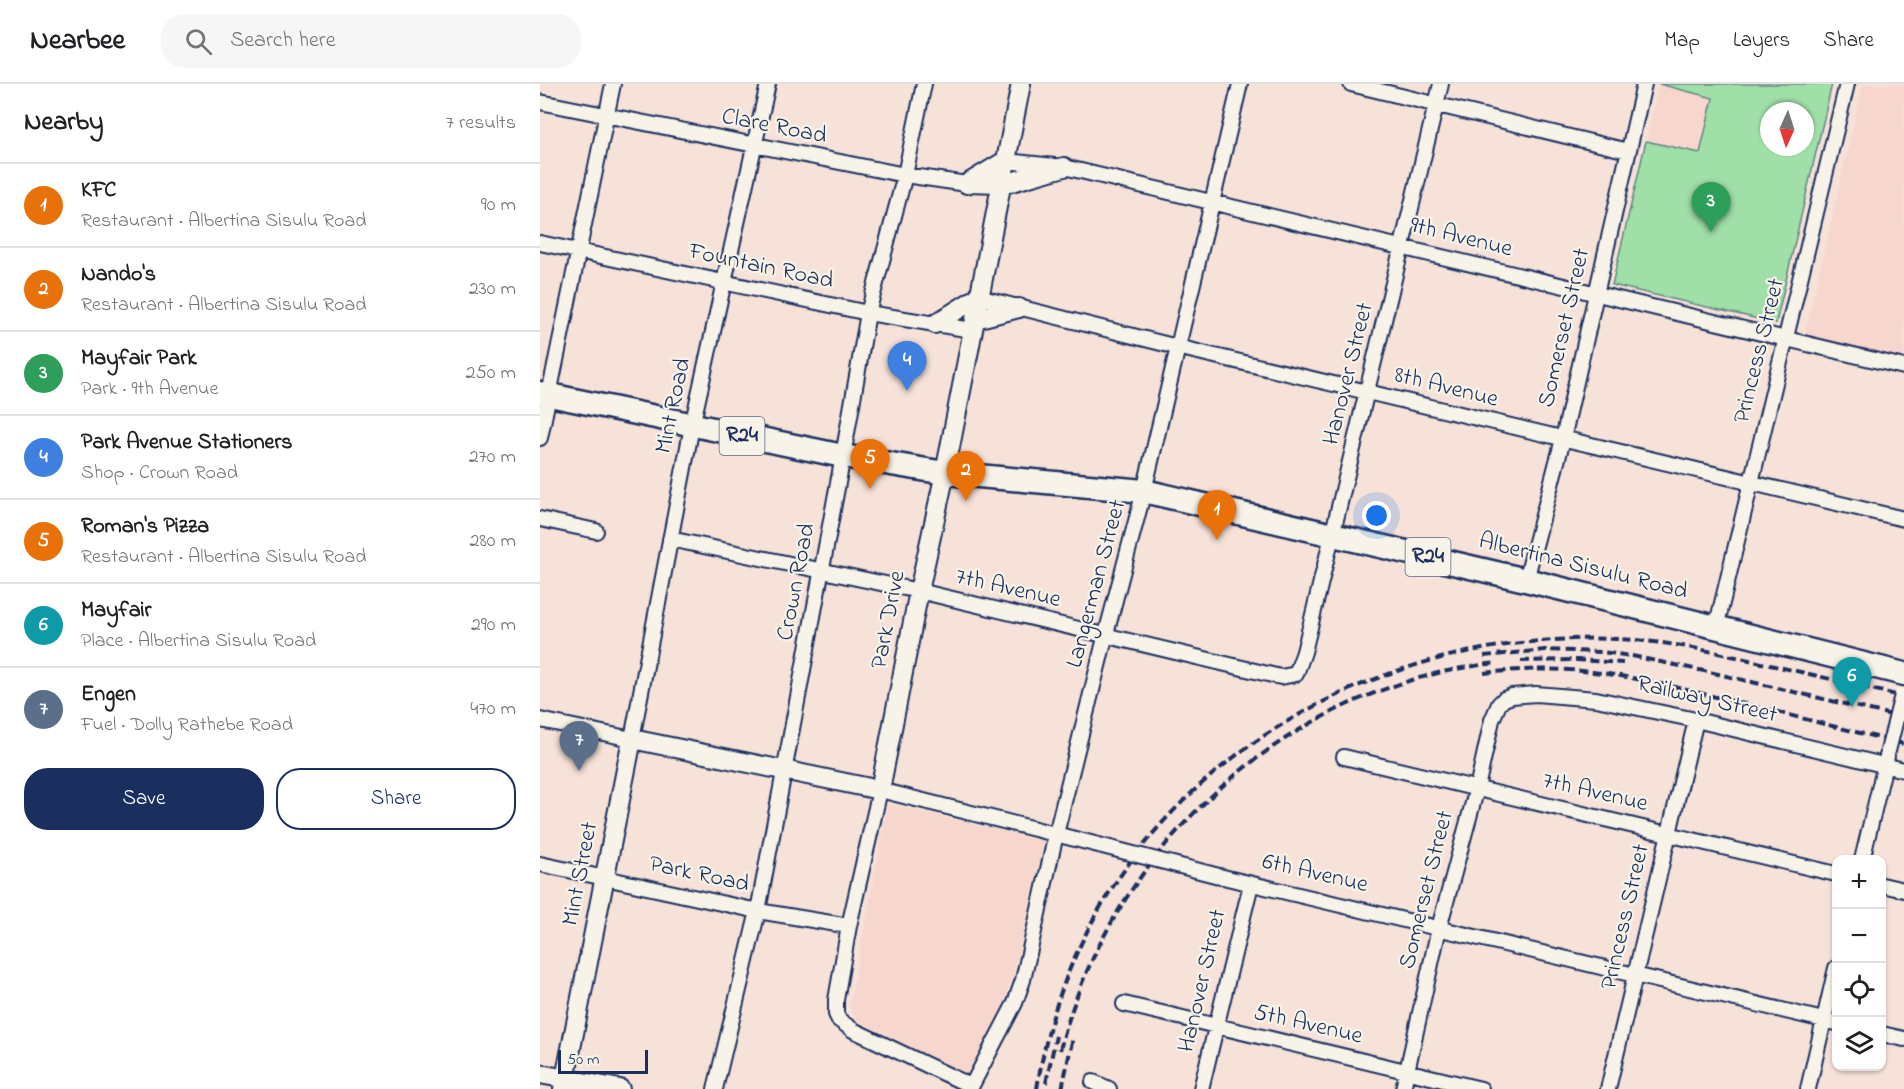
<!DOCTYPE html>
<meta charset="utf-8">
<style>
:root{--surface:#fff;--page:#f6f6f6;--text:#202124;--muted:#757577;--line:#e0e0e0;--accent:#1b2f5e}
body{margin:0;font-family:"Indie Flower",sans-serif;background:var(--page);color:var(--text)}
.controls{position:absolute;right:18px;bottom:18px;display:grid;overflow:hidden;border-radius:12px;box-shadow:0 2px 4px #0004}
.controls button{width:54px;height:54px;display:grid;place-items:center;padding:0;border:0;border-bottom:2px solid var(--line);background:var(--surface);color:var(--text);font:30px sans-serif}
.compass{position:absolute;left:1220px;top:18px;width:54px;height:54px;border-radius:50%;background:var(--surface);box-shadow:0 2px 4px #0004;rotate:183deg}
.scale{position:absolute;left:18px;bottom:15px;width:90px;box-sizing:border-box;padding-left:6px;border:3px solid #1b2f5e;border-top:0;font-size:16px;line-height:21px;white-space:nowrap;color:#1b2f5e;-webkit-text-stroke:4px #f7f3e8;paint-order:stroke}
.you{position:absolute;left:837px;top:432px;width:21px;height:21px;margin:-15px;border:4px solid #fff;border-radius:50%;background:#1a73e8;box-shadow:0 0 0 9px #1a73e833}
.badge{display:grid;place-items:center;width:39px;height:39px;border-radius:50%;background:var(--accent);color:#fff;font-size:20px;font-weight:700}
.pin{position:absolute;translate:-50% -50px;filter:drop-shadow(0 2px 3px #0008)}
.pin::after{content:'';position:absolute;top:32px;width:21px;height:18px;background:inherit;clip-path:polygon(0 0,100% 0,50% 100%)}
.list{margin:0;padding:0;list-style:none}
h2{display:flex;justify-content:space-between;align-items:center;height:78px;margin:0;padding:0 24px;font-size:26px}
h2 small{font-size:20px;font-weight:400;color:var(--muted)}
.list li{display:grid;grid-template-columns:39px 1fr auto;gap:18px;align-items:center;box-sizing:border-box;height:84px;padding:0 24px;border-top:2px solid var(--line)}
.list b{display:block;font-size:22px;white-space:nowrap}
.list p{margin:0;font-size:20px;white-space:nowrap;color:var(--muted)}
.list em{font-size:20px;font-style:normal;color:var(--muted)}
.actions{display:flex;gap:12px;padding:18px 24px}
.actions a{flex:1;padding:14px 0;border:2px solid var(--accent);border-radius:24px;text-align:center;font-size:21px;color:var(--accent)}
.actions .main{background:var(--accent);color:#fff}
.icon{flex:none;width:33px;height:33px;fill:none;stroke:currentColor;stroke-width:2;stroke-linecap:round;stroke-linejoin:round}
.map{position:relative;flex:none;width:1364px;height:1005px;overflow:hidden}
header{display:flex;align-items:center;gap:36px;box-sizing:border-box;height:84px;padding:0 30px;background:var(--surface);border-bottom:2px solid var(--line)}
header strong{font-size:28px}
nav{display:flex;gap:33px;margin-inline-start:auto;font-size:21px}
.search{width:420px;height:54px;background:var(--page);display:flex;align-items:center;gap:15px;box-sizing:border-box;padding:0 21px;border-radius:24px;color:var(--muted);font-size:22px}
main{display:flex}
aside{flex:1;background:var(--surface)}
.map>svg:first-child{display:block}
</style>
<header>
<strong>Nearbee</strong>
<div class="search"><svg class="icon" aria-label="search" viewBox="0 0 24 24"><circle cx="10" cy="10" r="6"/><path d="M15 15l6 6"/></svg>Search here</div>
<nav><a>Map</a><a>Layers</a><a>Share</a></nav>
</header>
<main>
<aside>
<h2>Nearby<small>7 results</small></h2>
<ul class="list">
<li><span class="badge" style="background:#e8710a">1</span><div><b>KFC</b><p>Restaurant · Albertina Sisulu Road</p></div><em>90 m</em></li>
<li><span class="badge" style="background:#e8710a">2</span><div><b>Nando's</b><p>Restaurant · Albertina Sisulu Road</p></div><em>230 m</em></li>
<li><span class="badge" style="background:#2e9e5b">3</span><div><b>Mayfair Park</b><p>Park · 9th Avenue</p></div><em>250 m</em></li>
<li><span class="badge" style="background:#3f7fe0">4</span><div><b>Park Avenue Stationers</b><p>Shop · Crown Road</p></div><em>270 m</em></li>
<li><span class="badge" style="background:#e8710a">5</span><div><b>Roman's Pizza</b><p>Restaurant · Albertina Sisulu Road</p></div><em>280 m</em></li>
<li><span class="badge" style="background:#0f9aa8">6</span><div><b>Mayfair</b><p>Place · Albertina Sisulu Road</p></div><em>290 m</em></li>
<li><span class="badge" style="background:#5c6f8a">7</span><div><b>Engen</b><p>Fuel · Dolly Rathebe Road</p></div><em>470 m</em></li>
</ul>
<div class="actions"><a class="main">Save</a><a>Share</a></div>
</aside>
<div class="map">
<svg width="1364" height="1005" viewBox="0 0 1364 1005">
<rect width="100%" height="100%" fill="#f7e2d9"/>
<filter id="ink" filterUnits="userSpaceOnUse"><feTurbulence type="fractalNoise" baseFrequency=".0167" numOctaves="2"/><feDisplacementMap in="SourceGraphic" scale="12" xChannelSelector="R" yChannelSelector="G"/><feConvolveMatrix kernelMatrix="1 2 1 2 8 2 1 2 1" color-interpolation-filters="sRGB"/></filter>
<g filter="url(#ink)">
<path fill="#f7d6ce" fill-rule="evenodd" d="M 1119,0 L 1292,0 L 1270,95 L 1106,57 ZM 1229,27 L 1265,27 L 1265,63 L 1229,63 Z
M 1323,0 L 1364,0 L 1364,276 L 1264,253 Z
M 348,720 L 504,757 L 474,885 L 462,925 L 427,991 L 318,937 L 309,923 Z"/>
<path fill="#a0dfa8" stroke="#5e8783" stroke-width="1.5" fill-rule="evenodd" d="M 1119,0 L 1292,0 L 1236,239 L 1072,201 L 1106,57 L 1160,69 L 1173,14 ZM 1229,27 L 1265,27 L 1265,63 L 1229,63 Z"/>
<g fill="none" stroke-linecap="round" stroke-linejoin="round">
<g stroke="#1b2f5e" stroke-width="18">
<path id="minor" d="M 811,0 L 1088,67
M 0,18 L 365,91 L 427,100 L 461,101
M 465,77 L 524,83 L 1364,283
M 0,159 L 328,229 L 432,246
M 438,213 L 637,263 L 1364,435
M 0,354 L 73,0
M 0,435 L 56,447
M 130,455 L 379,507 L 732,591 L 741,593 L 756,590 L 764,568 L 901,0
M 986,496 L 1023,355 L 1104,0
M 1176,544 L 1307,0
M 0,636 L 92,655 L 152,342 L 228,0
M 804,673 L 1296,790
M 1322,776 L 1347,672
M 0,780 L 218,827 L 309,842
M 683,793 L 1296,939
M 1342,801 L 1364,806
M 584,920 L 941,1005
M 1342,950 L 1364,955
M 553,998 L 569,1005
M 431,1002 L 313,946 L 299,936 L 296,930 L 296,916 L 309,842 L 340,706 L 543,757
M 175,1005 L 218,827 L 303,372 L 328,229 L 365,91 L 384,0
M 430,1005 L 475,919 L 483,896 L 516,750 L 566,550 L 604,407 L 700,0
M 661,1005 L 711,800
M 863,1005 L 899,844 L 937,704 L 952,636 L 959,620 L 964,615 L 972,612 L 996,610 L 1056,615 L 1156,636 L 1364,686
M 1068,1005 L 1156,636
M 1268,1005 L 1296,884"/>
</g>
<g stroke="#1b2f5e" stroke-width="22">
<path id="tertiary" d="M 427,100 L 465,77
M 461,101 L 524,83
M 435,235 L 479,224
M 395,240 L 438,213
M 0,990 L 80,1005
M 23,1005 L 92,655 L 340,706 L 379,507 L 405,389 L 481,0"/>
</g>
<g stroke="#1b2f5e" stroke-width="27">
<path id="primary" d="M 0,309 L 303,372 L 405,389 L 604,407 L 986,496 L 1364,590"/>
</g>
<use href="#minor" stroke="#f7f3e8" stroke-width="14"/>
<use href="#tertiary" stroke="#f7f3e8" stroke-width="18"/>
<use href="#primary" stroke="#f7f3e8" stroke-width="22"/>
<path stroke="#1b2f5e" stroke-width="4" stroke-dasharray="9 4.5" stroke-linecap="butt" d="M 944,572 L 1005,566 L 1062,568 L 1092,572 L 1178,590 L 1364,634
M 981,577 L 1037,576 L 1083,579
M 944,589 C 980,585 1017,584 1053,588 C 1104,594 1154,608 1205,620 C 1258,633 1311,647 1364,660
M 520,966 C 571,764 748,601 957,579
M 506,999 L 516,952
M 497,1005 C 539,720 800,545 1078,555 C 1129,557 1180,569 1230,581 C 1275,591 1319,602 1364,613
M 522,1005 L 533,953"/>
<g stroke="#1b2f5e" stroke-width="18" stroke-linecap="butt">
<path id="minor-bridge" d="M 1348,667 L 1362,611
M 543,757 L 683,793"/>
</g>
<use href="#minor-bridge" stroke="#f7f3e8" stroke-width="14"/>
</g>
</g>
<g text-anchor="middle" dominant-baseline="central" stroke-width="4.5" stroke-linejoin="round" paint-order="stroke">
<g fill="#f7f3e8" stroke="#5d6a87" stroke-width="1.5">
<rect x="179.5" y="333" width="45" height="38" rx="4.5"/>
<rect x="865.5" y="454" width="45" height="38" rx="4.5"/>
</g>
<g font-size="22" font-weight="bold" fill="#1b2f5e">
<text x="202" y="352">R24</text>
<text x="888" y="473">R24</text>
</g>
<g font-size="24" fill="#1b2f5e" stroke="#f7f3e8">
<text transform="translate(234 43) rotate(11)">Clare Road</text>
<text transform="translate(921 154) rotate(14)">9th Avenue</text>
<text transform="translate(221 183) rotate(12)">Fountain Road</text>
<text transform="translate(1025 244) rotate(-77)">Somerset Street</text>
<text transform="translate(1220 267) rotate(-76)">Princess Street</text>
<text transform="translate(809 290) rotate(-76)">Hanover Street</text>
<text transform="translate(906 304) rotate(14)">8th Avenue</text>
<text transform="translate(134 322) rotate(-78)">Mint Road</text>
<text transform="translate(1043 483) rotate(14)">Albertina Sisulu Road</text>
<text transform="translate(257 498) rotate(-79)">Crown Road</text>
<text transform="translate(557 500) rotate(-75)">Langerman Street</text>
<text transform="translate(468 505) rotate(13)">7th Avenue</text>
<text transform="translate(349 536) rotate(-79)">Park Drive</text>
<text transform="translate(1167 616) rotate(13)">Railway Street</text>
<text transform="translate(1055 709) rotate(13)">7th Avenue</text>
<text transform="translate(41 790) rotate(-79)">Mint Street</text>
<text transform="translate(775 790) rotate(13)">6th Avenue</text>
<text transform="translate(159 791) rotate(12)">Park Road</text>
<text transform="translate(887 806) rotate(-76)">Somerset Street</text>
<text transform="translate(1086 833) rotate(-77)">Princess Street</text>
<text transform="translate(663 897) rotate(-77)">Hanover Street</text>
<text transform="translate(768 941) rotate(13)">5th Avenue</text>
</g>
</g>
</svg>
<div class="controls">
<button>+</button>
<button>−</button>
<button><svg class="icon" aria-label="locate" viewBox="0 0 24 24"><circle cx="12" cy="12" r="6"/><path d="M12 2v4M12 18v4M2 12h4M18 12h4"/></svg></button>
<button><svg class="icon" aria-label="layers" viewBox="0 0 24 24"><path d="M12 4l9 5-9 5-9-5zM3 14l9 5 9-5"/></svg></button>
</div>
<svg class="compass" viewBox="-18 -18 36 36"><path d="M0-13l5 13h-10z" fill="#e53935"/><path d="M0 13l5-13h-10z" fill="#757577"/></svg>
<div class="scale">50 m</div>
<div class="you"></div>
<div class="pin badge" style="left:677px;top:456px;background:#e8710a">1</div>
<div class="pin badge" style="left:426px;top:417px;background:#e8710a">2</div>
<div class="pin badge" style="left:1171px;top:148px;background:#2e9e5b">3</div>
<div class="pin badge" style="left:367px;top:307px;background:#3f7fe0">4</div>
<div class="pin badge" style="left:330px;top:405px;background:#e8710a">5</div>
<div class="pin badge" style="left:1312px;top:623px;background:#0f9aa8">6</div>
<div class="pin badge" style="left:39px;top:687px;background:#5c6f8a">7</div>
</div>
</main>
